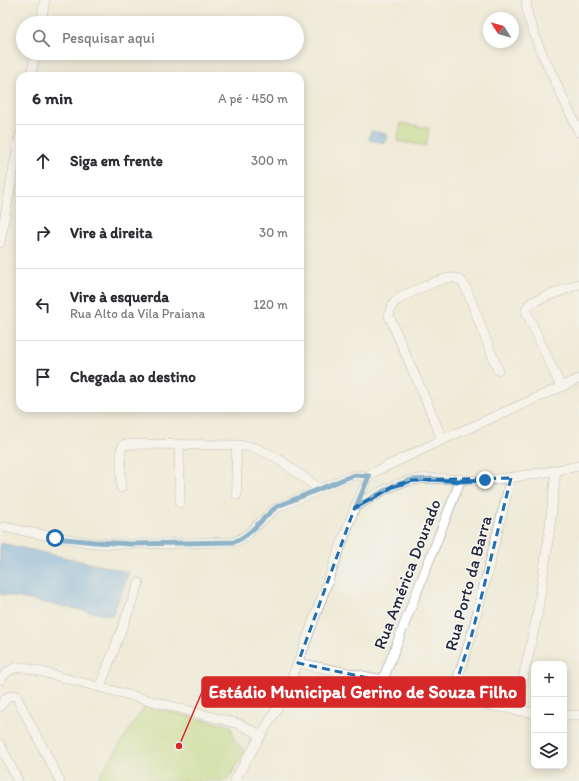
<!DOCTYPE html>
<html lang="pt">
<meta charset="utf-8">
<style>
:root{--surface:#fff;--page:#f7f7f7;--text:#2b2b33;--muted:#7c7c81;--line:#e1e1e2}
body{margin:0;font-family:Itim,sans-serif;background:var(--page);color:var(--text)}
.controls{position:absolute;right:12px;bottom:12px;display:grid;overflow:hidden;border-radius:8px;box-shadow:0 2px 10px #0003}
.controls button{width:36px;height:36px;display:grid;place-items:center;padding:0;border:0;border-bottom:1px solid var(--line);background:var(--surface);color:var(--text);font:20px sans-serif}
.compass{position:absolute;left:483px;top:12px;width:36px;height:36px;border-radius:50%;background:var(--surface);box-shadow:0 2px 10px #0003;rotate:307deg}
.stop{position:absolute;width:12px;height:12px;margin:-9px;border:3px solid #1f6fb2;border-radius:50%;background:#fff}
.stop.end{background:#1f6fb2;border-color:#fff;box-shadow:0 1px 4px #0008}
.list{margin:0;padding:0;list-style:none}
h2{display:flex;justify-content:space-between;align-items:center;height:52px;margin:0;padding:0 16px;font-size:17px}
h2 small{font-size:13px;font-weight:400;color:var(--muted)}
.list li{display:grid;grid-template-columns:26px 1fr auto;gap:12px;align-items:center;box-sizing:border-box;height:72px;padding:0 16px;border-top:1px solid var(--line)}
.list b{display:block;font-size:15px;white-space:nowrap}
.list p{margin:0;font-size:13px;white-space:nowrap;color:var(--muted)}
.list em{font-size:13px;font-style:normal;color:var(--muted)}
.icon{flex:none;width:22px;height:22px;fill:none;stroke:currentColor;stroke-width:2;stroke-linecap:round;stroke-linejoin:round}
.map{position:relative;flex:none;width:579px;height:781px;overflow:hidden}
.search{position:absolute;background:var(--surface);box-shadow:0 2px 10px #0003;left:16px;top:16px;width:288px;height:44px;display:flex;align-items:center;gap:10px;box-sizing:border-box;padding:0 14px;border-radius:22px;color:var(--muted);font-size:15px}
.panel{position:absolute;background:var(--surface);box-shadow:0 2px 10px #0003;left:16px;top:72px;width:288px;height:340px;border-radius:12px}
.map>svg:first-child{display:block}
</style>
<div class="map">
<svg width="579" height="781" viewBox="0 0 579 781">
<rect width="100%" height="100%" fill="#f6f6f2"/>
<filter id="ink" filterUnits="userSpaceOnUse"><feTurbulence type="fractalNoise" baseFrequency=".025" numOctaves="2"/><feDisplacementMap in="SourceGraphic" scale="8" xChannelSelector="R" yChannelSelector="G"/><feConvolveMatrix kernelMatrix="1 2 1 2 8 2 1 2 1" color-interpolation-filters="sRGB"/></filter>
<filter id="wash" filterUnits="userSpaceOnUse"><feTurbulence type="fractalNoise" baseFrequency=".012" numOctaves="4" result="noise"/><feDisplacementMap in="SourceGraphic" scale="16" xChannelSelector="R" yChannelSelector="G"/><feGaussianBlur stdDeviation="0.9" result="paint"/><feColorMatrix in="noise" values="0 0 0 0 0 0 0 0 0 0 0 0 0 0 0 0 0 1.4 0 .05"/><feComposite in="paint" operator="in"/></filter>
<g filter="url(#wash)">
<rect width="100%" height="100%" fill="#efebd8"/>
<path fill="#bbd77d" stroke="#6e7c5c" d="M 401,123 L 429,128 L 426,146 L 397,141 Z
M 145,706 L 231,726 L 234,740 L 245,752 L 227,781 L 96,781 Z"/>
<path fill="#70aae0" stroke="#49668e" d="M 371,131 L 387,134 L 385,143 L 369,140 Z
M 0,543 L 129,572 L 112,616 L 0,594 Z"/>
</g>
<g filter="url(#ink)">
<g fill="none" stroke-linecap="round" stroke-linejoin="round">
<g stroke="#88868a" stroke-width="10">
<path id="minor" d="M 526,0 L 528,17 L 539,47 L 579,132
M 41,23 L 45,0
M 31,76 L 35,53
M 0,243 L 20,135
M 561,387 L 526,311 L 528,306 L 532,302 L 579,284
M 442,440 L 434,419 L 389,316 C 390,311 391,305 395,302 C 403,295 446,275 455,278 C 461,279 463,283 466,288 L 498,370
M 179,445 L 180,503
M 236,445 L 237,495
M 121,488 L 121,450 L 123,446 L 125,444 L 236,445 L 253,447 L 274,456 L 320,489
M 355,507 C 371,498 386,487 404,482 C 430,474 459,482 486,480 C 517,478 548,472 579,466
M 3,527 C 34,533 65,540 96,543 C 142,546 188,542 234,542 C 252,535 262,517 278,507 L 349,477 L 355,475 L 369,476
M 298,663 L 383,680 L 484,704 L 534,713
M 0,680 C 6,672 12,667 23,667 L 239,724 L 261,735
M 383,680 C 408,613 435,547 460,481
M 100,687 L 139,583
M 452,696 L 472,634 L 511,478
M 0,707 C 4,701 8,693 16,696 L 60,781
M 516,711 L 537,616 L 549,535 L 556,470
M 564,715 L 579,715
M 0,744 L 18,781
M 234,781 L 281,702 L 298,663 L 355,507 L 369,476 L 374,472 L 442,440 L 579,379"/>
</g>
<use href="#minor" stroke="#fff" stroke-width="9"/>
</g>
</g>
<g fill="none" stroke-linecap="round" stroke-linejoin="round" filter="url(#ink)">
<path stroke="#1f6fb2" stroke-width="5" d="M 55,538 L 95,542 L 132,544 L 234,542 C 252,535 262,517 278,506 L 349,477 L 355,475 L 369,476 L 356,507 L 393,486 L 412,480 L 432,479 L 460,481 L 485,480"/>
</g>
<path d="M0 0H579V781H0ZM 511,478 L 472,634 L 452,696 L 298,663 L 355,507 L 393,486 L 412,480 Z" fill="#efebd8" fill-opacity=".55" fill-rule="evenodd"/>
<path fill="none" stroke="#1f6fb2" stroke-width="3" stroke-dasharray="8 5" stroke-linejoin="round" d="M 511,478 L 472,634 L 452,696 L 298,663 L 355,507 L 393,486 L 412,480 Z"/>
<g text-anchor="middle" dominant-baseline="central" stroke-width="3" stroke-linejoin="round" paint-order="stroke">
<g font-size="17" fill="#22223b" stroke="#f6f6f2">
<text transform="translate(407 574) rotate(-69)">Rua América Dourado</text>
<text transform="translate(468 583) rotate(-75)">Rua Porto da Barra</text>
</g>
</g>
<path fill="none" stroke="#d62828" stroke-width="1.5" d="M179 746L202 692"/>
<circle fill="#d62828" stroke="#f6f6f2" stroke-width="1.5" cx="179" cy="746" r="4"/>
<rect fill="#d62828" stroke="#d62828" stroke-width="1.5" x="202" y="677" width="323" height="30" rx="4"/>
<g font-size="18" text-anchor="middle" font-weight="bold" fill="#fff">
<text x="363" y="698">Estádio Municipal Gerino de Souza Filho</text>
</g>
</svg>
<div class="controls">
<button>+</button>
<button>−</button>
<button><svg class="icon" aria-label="layers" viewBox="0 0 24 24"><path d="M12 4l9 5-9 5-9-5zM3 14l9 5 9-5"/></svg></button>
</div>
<svg class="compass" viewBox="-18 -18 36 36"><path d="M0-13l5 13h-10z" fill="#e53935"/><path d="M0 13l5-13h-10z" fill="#7c7c81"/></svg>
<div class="stop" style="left:55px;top:538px"></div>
<div class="stop end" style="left:485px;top:480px"></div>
<div class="search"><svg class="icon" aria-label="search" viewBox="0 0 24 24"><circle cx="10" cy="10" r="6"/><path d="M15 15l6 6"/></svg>Pesquisar aqui</div>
<section class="panel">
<h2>6 min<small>A pé · 450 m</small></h2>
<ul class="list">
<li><svg class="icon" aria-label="ahead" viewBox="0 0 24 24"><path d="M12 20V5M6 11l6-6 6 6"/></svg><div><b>Siga em frente</b></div><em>300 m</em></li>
<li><svg class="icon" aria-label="right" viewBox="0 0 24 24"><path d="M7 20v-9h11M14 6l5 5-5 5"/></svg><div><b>Vire à direita</b></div><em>30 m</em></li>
<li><svg class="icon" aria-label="left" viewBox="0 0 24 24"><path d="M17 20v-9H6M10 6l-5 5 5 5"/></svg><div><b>Vire à esquerda</b><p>Rua Alto da Vila Praiana</p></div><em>120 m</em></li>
<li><svg class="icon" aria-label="arrive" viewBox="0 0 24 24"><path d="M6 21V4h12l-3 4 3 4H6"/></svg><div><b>Chegada ao destino</b></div></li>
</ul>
</section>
</div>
